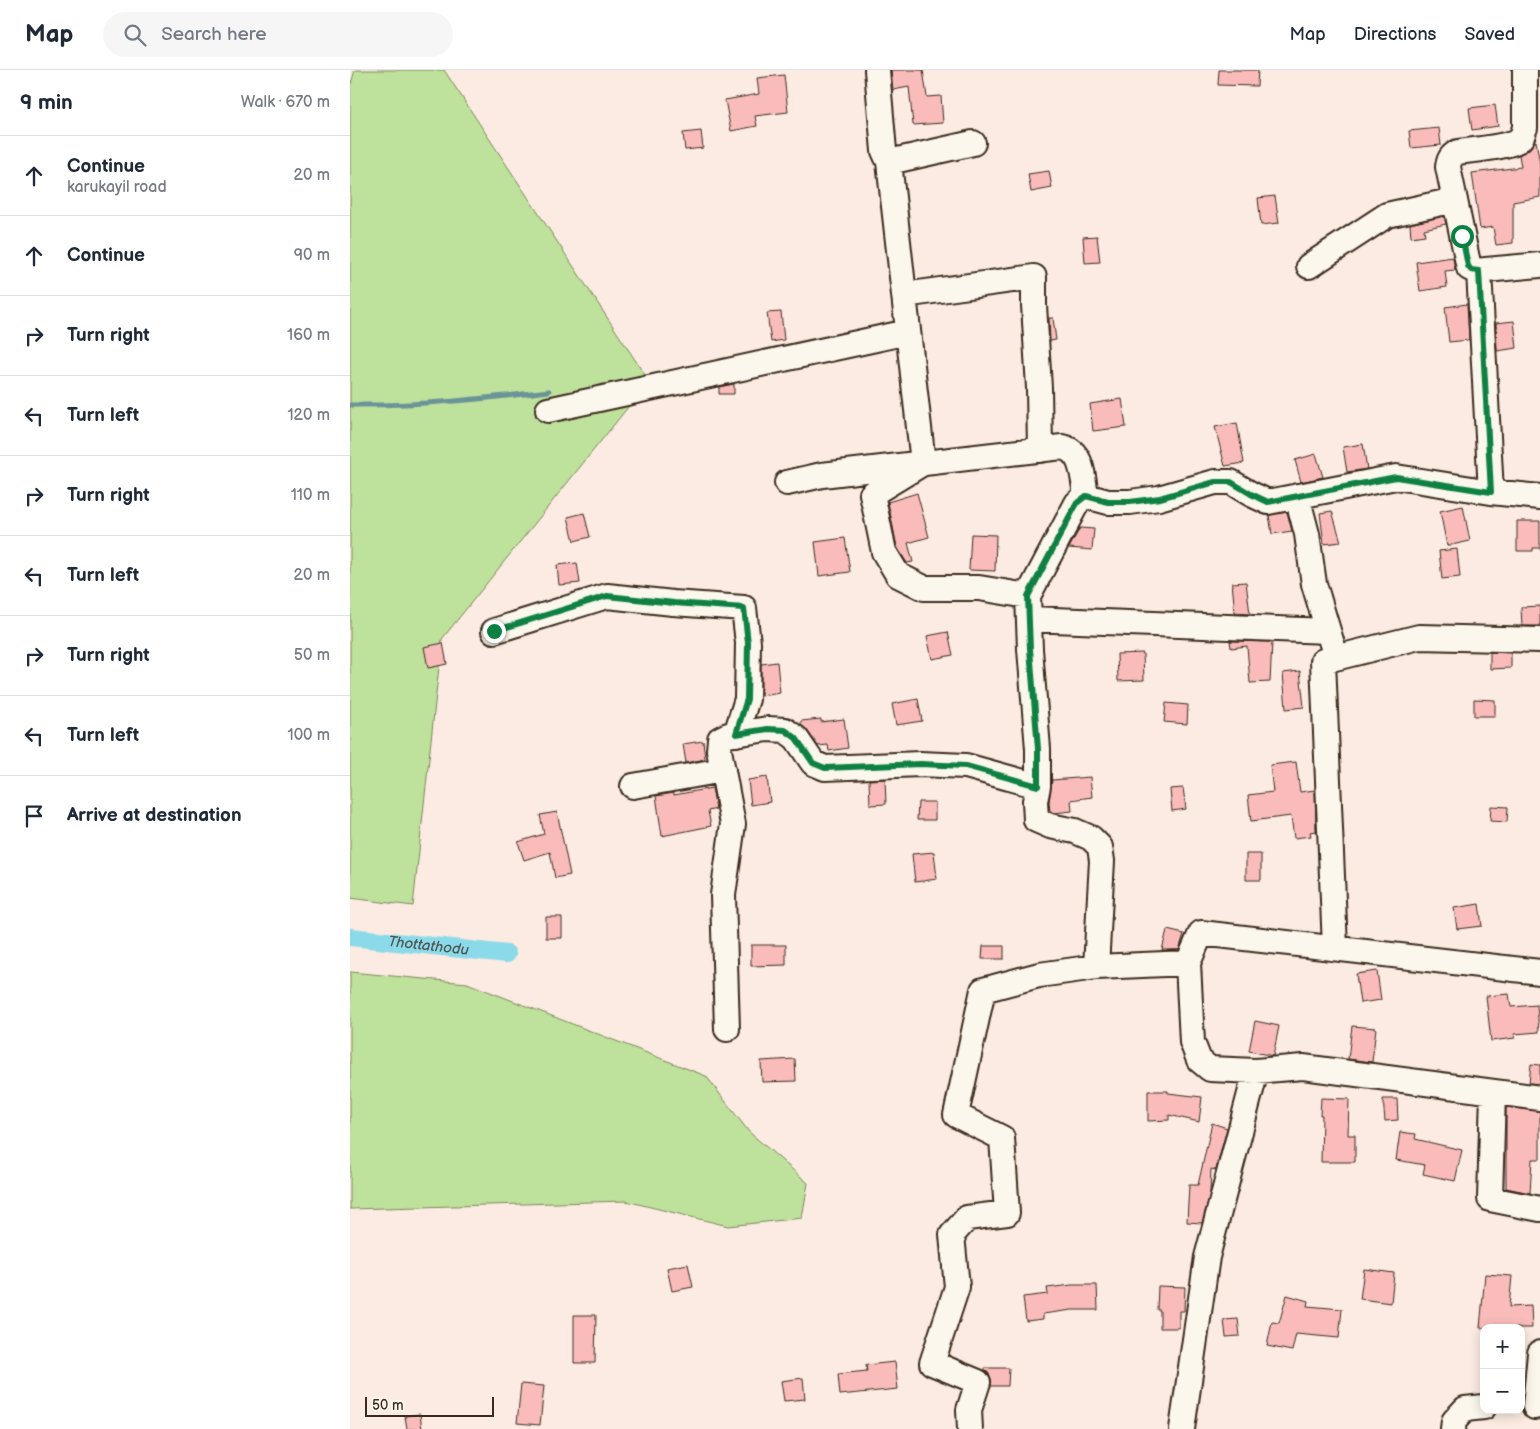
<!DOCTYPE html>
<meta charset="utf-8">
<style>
:root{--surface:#fff;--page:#f6f6f7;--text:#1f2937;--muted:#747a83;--line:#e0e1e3}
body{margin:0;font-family:"Balsamiq Sans",sans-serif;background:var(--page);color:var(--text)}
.controls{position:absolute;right:15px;bottom:15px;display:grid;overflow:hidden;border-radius:10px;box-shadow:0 2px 12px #0003}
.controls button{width:45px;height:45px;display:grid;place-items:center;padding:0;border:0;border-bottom:1px solid var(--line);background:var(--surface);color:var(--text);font:25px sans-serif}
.scale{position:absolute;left:15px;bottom:12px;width:129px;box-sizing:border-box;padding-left:5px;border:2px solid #3b2a1e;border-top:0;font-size:14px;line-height:18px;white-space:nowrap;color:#3b2a1e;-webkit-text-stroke:4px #fbf7ec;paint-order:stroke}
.stop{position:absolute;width:15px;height:15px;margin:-11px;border:4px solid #0b8043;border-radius:50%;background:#fff}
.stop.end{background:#0b8043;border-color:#fff;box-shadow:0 1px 5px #0008}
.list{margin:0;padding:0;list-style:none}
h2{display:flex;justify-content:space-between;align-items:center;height:65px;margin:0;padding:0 20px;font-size:21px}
h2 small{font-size:16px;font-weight:400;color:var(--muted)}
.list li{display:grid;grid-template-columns:32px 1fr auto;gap:15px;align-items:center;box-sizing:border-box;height:80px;padding:0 20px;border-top:1px solid var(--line)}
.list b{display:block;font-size:19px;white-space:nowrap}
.list p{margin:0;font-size:16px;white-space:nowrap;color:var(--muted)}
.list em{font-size:16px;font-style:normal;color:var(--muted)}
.icon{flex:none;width:28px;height:28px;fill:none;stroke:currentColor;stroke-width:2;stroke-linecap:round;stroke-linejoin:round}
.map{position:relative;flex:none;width:1190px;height:1359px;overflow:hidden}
header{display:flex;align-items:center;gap:30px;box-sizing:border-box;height:70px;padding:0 25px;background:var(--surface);border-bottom:1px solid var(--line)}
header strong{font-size:24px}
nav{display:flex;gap:28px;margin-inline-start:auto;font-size:18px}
.search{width:350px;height:45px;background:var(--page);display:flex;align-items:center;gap:12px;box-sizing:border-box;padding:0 18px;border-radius:28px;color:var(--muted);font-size:19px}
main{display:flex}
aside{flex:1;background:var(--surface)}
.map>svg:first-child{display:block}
</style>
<header>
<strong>Map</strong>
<div class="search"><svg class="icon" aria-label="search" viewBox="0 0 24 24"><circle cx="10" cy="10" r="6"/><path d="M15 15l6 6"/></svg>Search here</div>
<nav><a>Map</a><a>Directions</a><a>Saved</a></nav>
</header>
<main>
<aside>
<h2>9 min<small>Walk · 670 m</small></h2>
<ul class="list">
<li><svg class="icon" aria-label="ahead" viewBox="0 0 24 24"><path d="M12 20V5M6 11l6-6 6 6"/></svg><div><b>Continue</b><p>karukayil road</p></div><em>20 m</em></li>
<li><svg class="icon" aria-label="ahead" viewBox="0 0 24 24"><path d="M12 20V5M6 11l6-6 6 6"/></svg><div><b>Continue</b></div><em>90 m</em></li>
<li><svg class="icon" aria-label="right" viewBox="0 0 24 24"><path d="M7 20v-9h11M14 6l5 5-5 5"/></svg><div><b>Turn right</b></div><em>160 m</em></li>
<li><svg class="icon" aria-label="left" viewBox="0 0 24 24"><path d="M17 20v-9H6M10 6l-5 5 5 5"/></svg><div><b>Turn left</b></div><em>120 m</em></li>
<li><svg class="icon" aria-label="right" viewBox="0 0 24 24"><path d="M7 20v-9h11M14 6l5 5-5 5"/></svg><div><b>Turn right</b></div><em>110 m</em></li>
<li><svg class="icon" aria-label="left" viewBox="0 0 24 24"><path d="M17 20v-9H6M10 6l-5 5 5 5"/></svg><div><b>Turn left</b></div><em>20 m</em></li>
<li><svg class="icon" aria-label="right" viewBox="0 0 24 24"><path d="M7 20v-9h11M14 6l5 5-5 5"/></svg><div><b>Turn right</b></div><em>50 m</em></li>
<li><svg class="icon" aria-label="left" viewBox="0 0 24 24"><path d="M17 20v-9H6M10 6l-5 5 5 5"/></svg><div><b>Turn left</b></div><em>100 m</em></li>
<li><svg class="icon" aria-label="arrive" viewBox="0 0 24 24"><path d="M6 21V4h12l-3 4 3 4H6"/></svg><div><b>Arrive at destination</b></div></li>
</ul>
</aside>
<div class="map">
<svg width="1190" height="1359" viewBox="0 0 1190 1359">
<rect width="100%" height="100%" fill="#fbebe2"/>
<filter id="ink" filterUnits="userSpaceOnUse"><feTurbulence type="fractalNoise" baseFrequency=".02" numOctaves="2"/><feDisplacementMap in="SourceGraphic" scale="10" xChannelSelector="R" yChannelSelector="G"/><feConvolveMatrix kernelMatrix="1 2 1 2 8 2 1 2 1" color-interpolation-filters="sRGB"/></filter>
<g filter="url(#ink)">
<path fill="#bee19b" stroke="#7c865c" d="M 5,0 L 94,0 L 299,311 L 92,569 L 63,836 L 0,828 L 0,17 Z
M 0,902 L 117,913 L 356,1006 L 399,1062 L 458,1113 L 452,1148 L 378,1156 L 276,1131 L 0,1139 Z"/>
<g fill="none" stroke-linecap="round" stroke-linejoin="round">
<path stroke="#6b9498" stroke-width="5" d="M 0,335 C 67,336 133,329 199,321"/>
<path stroke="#8bdaea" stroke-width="18" id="s1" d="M 0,867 L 157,884"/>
</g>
<path fill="#f9bcbb" stroke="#3b2a1e" d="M 541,0 L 573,0 L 577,27 L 591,26 L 593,53 L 563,55 L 559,17 L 543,20 Z
M 869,0 L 908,0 L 907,16 L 868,15 Z
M 434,5 L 438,42 L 405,46 L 407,56 L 381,61 L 375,30 L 409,24 L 407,8 Z
M 1145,35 L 1148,56 L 1122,60 L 1119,38 Z
M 1089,58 L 1091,75 L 1061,78 L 1059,61 Z
M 351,61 L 353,78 L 335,80 L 333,63 Z
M 1186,71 L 1190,94 L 1190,127 L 1163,132 L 1163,173 L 1146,175 L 1143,157 L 1130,159 L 1122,103 L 1171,97 L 1169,85 L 1180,78 Z
M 699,101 L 702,118 L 681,122 L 678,104 Z
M 925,126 L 929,153 L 911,155 L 908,128 Z
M 1094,146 L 1096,154 L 1074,159 L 1075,165 L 1061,167 L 1060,154 Z
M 747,166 L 750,192 L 735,193 L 733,167 Z
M 1103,187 L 1105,200 L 1095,201 L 1097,217 L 1070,221 L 1066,192 Z
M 1117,234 L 1119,270 L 1099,272 L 1095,237 Z
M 431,242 L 434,270 L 421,272 L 417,243 Z
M 699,248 L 703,248 L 706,270 L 700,271 Z
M 1164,251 L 1167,278 L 1147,281 L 1146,253 Z
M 384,314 L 384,324 L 369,324 L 369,317 Z
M 772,329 L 776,357 L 743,361 L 740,334 Z
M 887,353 L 894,393 L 875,396 L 865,357 Z
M 1013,374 L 1017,399 L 997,402 L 993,377 Z
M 966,384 L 973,407 L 951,412 L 945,390 Z
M 567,423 L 579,467 L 558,473 L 563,492 L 557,493 L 547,477 L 538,432 Z
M 1113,436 L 1120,471 L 1097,476 L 1090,441 Z
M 982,441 L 991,472 L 974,474 L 970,443 Z
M 937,442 L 942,461 L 922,464 L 919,445 Z
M 234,443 L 240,467 L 224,471 L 218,447 Z
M 1167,451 L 1190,451 L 1190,478 L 1183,478 L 1183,481 L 1167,481 Z
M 730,458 L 744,459 L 742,480 L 719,478 Z
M 621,464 L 646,465 L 645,501 L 619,500 Z
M 495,468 L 500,502 L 469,506 L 465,472 Z
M 1107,479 L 1110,507 L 1092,509 L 1089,481 Z
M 227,493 L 230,513 L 209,515 L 207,495 Z
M 896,512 L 900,544 L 885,543 L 882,513 Z
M 1190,536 L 1190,556 L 1172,556 L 1171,537 Z
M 598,562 L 603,585 L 582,589 L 577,566 Z
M 880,571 L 922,572 L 920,612 L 900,613 L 897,576 L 881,578 Z
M 93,573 L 97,594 L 78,598 L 74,577 Z
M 1140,582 L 1161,583 L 1161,598 L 1140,599 Z
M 793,583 L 794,610 L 768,611 L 767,584 Z
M 427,592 L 430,623 L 411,626 L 411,594 Z
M 950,601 L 954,637 L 936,639 L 933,603 Z
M 568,629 L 572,651 L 546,655 L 542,634 Z
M 1124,629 L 1145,630 L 1145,646 L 1124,646 Z
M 816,633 L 838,635 L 837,654 L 814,652 Z
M 471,649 L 471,652 L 494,649 L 498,678 L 479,681 L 478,675 L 468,676 L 457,660 L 451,655 L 451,651 Z
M 353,671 L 355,689 L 336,693 L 333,674 Z
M 946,692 L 950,722 L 965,720 L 966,761 L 960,762 L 961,766 L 944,768 L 941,746 L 901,751 L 898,725 L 923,722 L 920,695 Z
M 417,707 L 420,732 L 401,735 L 398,710 Z
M 740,707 L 742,727 L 721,730 L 722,741 L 704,743 L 700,741 L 699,732 L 702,710 Z
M 535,709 L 536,734 L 520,735 L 519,710 Z
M 362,718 L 366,739 L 358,741 L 361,756 L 312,766 L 306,726 L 324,723 L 324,725 Z
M 833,718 L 836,739 L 822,741 L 820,719 Z
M 568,732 L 585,732 L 585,750 L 567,750 Z
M 1141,736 L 1158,737 L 1157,752 L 1140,751 Z
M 207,742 L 220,805 L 205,808 L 200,782 L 174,790 L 168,772 L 194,764 L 190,745 Z
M 584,782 L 587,809 L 565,812 L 562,784 Z
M 896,784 L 911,784 L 911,810 L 896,810 Z
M 1129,834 L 1132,856 L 1107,859 L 1104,838 Z
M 196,847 L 212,847 L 212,868 L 196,868 Z
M 817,860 L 834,864 L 829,880 L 812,880 Z
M 401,875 L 436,875 L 436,895 L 401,896 Z
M 633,876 L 654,876 L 654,889 L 632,889 Z
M 1027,901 L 1031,930 L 1010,933 L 1006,904 Z
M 1159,924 L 1161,937 L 1187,935 L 1189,962 L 1164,964 L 1165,968 L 1141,971 L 1136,926 Z
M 905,951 L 929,956 L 923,986 L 899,981 Z
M 1002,956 L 1026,958 L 1022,992 L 998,989 Z
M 445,989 L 446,1011 L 412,1012 L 411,991 Z
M 1181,994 L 1190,995 L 1190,1014 L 1179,1013 Z
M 798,1021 L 818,1021 L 818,1023 L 852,1027 L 849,1052 L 819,1045 L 819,1050 L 798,1051 Z
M 971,1028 L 999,1029 L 998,1065 L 1005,1065 L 1005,1092 L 971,1092 L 972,1045 L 970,1045 Z
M 1033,1029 L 1047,1029 L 1048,1050 L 1035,1051 Z
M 1156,1037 L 1190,1041 L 1190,1089 L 1182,1089 L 1180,1123 L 1156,1118 Z
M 862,1053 L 877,1058 L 866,1100 L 861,1099 L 860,1123 L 852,1153 L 837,1152 L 839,1115 L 848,1115 Z
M 1050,1062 L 1066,1064 L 1065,1069 L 1112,1080 L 1105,1111 L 1073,1104 L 1075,1095 L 1046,1090 Z
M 338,1194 L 343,1217 L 322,1221 L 317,1198 Z
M 1014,1199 L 1044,1203 L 1041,1233 L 1010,1229 Z
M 1135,1204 L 1162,1206 L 1159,1237 L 1181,1236 L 1182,1258 L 1130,1258 Z
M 722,1215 L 747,1215 L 748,1240 L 722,1240 L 693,1244 L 693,1249 L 676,1251 L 673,1227 L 698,1224 L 697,1218 Z
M 808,1216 L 835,1217 L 834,1241 L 829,1241 L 829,1258 L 810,1258 L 810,1240 L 807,1240 Z
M 937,1225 L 958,1231 L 957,1236 L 992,1239 L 989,1268 L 946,1264 L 942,1281 L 917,1276 L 922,1252 L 929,1253 Z
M 224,1245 L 246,1245 L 245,1293 L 224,1293 Z
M 888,1249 L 890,1266 L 876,1267 L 874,1250 Z
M 545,1292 L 548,1319 L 490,1325 L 488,1304 L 517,1301 L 516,1295 Z
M 635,1298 L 659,1298 L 658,1316 L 641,1316 L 641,1309 L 635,1300 Z
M 453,1308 L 455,1329 L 434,1331 L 431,1311 Z
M 171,1314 L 194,1316 L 190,1355 L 167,1353 Z
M 70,1344 L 72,1359 L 57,1359 L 55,1346 Z"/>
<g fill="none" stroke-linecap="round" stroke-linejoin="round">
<g stroke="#3b2a1e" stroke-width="28">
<path id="minor" d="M 527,0 L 534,81 L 539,92 L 573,393 L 522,424 L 534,482 L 548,505 L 574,518 L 629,518 L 678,526
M 1175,0 L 1175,58 C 1173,62 1173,66 1170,69 C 1161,77 1121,80 1108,82 C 1101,86 1099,89 1098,97 L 1119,198 L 1125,201 L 1190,195
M 539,92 L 623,73
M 959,196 L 1037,145 L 1105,130
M 1129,201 L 1141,422
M 554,225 L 684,207 L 684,235 L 689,318 L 690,380
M 198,340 L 558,262
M 437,413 L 472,405 L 712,377 C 733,381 733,408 736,426
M 947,426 L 957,464 L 964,514 L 982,574
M 679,549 L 978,561
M 144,561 L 257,526 L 323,533 L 394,538 L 398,573 L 397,629 L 386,664
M 283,716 L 373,700
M 688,716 L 685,731 L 686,750 L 700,756 L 725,761 L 741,768 L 750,777 L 752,791 L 746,897
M 985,878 L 973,591 L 1069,567 L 1190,570
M 1190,902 L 851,863 L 838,893 L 842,972 L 849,990 L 860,999 L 906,1001 L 953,997 L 1190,1028
M 377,959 L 373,825 L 383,754 L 369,680 L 370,669 L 378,665 L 418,659 L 435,660 L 446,668 L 463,693 L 475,698 L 570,694 L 616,696 L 688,716 L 688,679 L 680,579 L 678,526 L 727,433 L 736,426 L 758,432 L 780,432 L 809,428 L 865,412 L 881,412 L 901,424 L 918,432 L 1046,407 L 1141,422 L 1190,427
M 1143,1022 L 1140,1129 L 1190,1139
M 1185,1337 L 1190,1283
M 620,1359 L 619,1340 L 628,1312 L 582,1293 L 607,1217 L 602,1165 L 617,1148 L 657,1143 L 652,1068 L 606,1045 L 633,920 L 689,905 L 746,897 L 838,893
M 832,1359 L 857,1187 L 906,1001
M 1103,1359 L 1104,1351 L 1115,1339 L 1134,1337"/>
</g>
<use href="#minor" stroke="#fbf7ec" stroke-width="24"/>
</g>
</g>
<g fill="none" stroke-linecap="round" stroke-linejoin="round" filter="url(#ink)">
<path stroke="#0b8043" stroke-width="6" d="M 144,561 L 257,526 L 324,533 L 394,538 L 398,573 L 397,629 L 386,664 L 418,659 L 435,660 L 446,668 L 463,693 L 475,698 L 570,694 L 616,696 L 688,716 L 688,679 L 680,579 L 678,526 L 727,433 L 736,426 L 758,432 L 780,432 L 810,428 L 865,412 L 881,412 L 901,424 L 918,432 L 1046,407 L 1141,422 L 1129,201 L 1121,200 L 1118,196 L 1112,166"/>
</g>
<g text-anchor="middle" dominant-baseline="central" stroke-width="4" stroke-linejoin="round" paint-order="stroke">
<g font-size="15" font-style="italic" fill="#4f5651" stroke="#fbf7ec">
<text stroke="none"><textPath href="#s1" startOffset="79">Thottathodu</textPath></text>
</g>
</g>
</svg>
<div class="controls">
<button>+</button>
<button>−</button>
</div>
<div class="scale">50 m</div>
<div class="stop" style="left:1112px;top:166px"></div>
<div class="stop end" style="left:144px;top:561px"></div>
</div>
</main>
